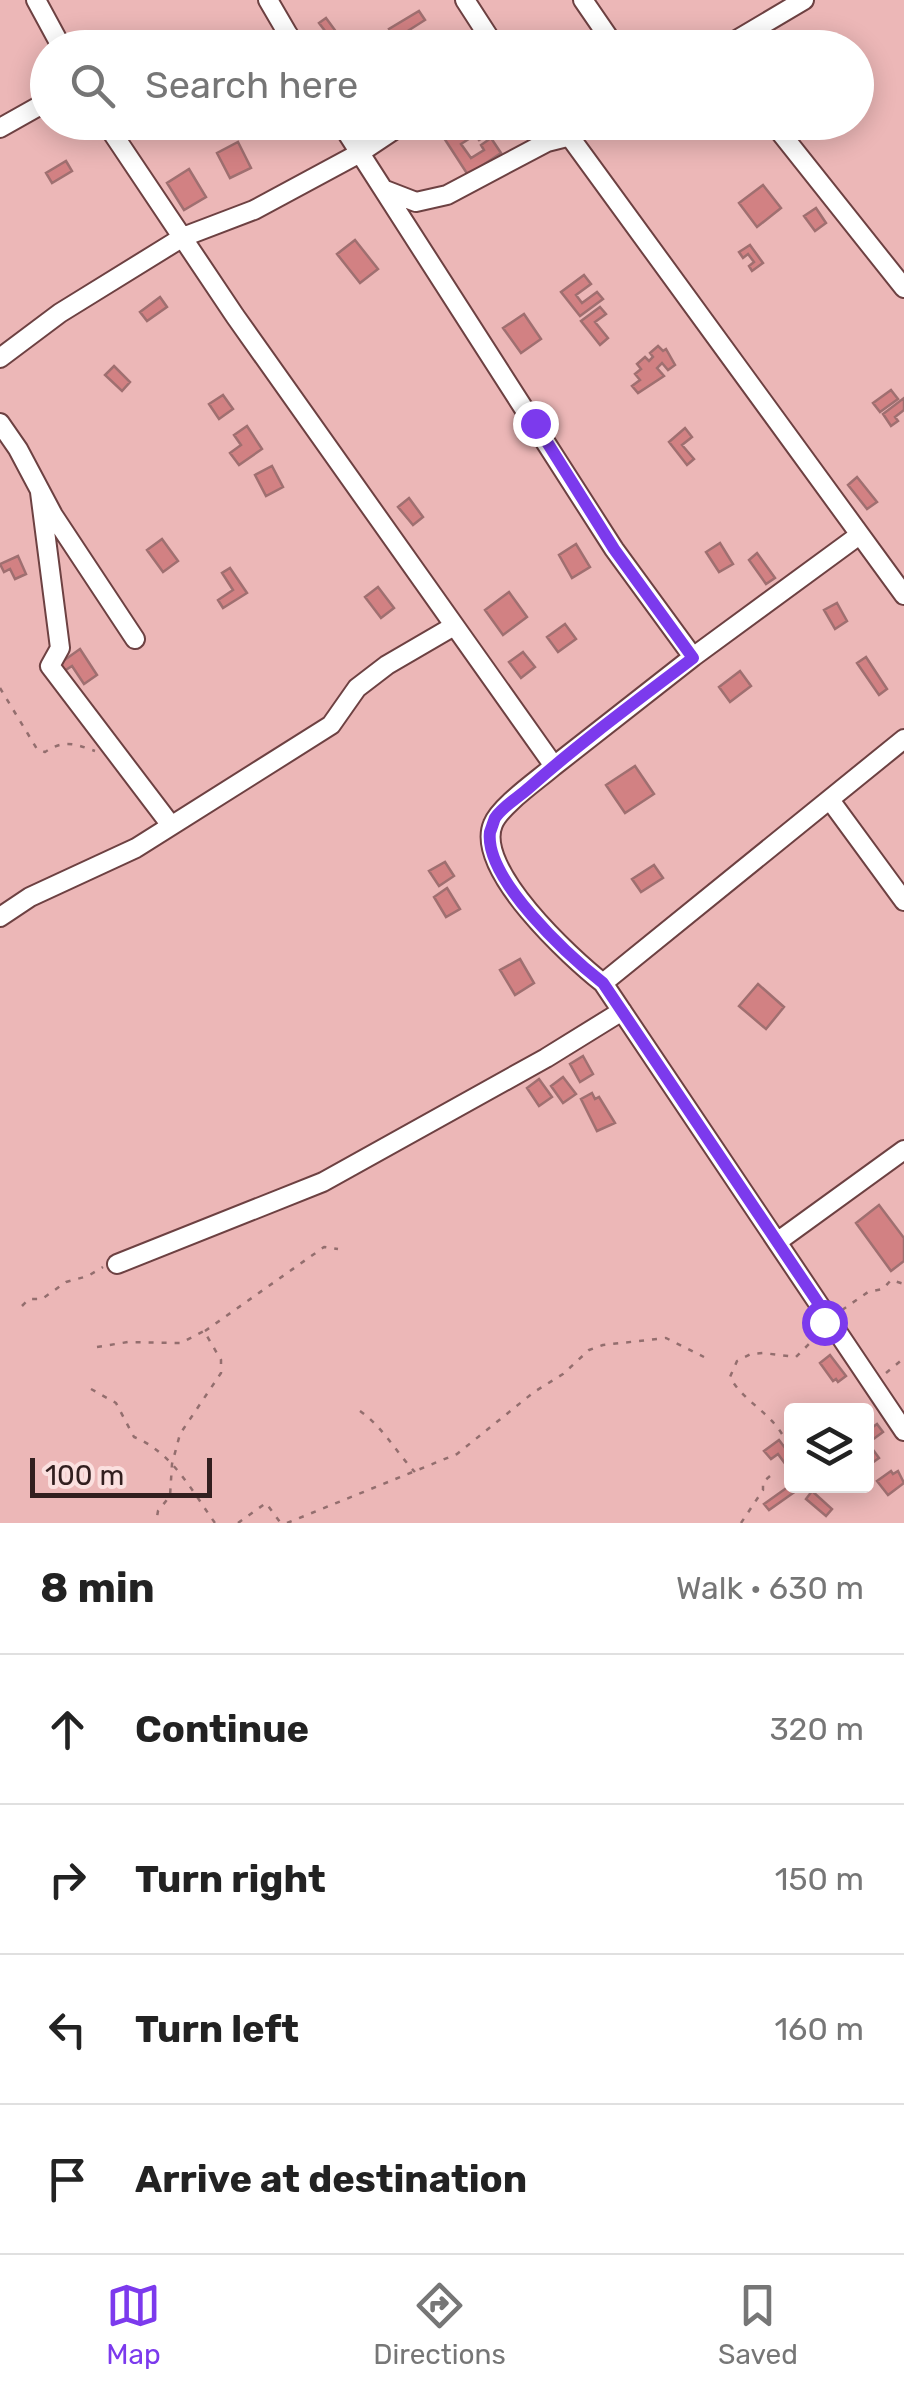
<!DOCTYPE html>
<meta charset="utf-8">
<style>
:root{--surface:#fff;--page:#f6f6f6;--text:#222;--muted:#767676;--line:#e0e0e0;--accent:#7c3aed}
body{margin:0;font-family:Rubik,sans-serif;background:var(--page);color:var(--text)}
.controls{position:absolute;right:30px;bottom:30px;display:grid;overflow:hidden;border-radius:10px;box-shadow:0 5px 25px #0003}
.controls button{width:90px;height:90px;display:grid;place-items:center;padding:0;border:0;border-bottom:2px solid var(--line);background:var(--surface);color:var(--text);font:50px sans-serif}
.scale{position:absolute;left:30px;bottom:25px;width:182px;box-sizing:border-box;padding-left:10px;border:5px solid #321f1f;border-top:0;font-size:28px;line-height:35px;white-space:nowrap;color:#321f1f;-webkit-text-stroke:8px #fbe0df;paint-order:stroke}
.stop{position:absolute;width:30px;height:30px;margin:-22px;border:8px solid #7c3aed;border-radius:50%;background:#fff}
.stop.end{background:#7c3aed;border-color:#fff;box-shadow:0 2px 10px #0008}
.list{margin:0;padding:0;list-style:none}
h2{display:flex;justify-content:space-between;align-items:center;height:130px;margin:0;padding:0 40px;font-size:42px}
h2 small{font-size:32px;font-weight:400;color:var(--muted)}
.list li{display:grid;grid-template-columns:65px 1fr auto;gap:30px;align-items:center;box-sizing:border-box;height:150px;padding:0 40px;border-top:2px solid var(--line)}
.list b{display:block;font-size:38px;white-space:nowrap}
.list em{font-size:32px;font-style:normal;color:var(--muted)}
.icon{flex:none;width:55px;height:55px;fill:none;stroke:currentColor;stroke-width:2;stroke-linecap:round;stroke-linejoin:round}
.map{position:relative;flex:none;width:904px;height:1523px;overflow:hidden}
.search{position:absolute;background:var(--surface);box-shadow:0 5px 25px #0003;left:30px;right:30px;top:30px;height:110px;display:flex;align-items:center;gap:25px;box-sizing:border-box;padding:0 35px;border-radius:55px;color:var(--muted);font-size:38px}
.sheet{height:730px;background:var(--surface)}
nav{display:flex;justify-content:space-around;align-items:center;box-sizing:border-box;height:140px;border-top:2px solid var(--line);background:var(--surface);font-size:28px;color:var(--muted)}
nav a{display:grid;justify-items:center;gap:5px}
nav .on{color:var(--accent)}
.map>svg:first-child{display:block}
</style>
<div class="map">
<svg width="904" height="1523" viewBox="0 0 904 1523">
<rect width="100%" height="100%" fill="#ecb7b7"/>
<path fill="#d28183" stroke="#9f6f70" stroke-width="2.5" d="M 419,11 L 425,20 L 395,39 L 389,29 Z
M 326,18 L 348,48 L 329,48 L 335,44 L 319,23 Z
M 468,122 L 481,122 L 488,134 L 479,140 L 475,135 L 461,144 L 471,158 L 484,150 L 481,145 L 491,138 L 501,153 L 468,175 L 444,138 Z
M 238,142 L 251,168 L 230,178 L 217,153 Z
M 66,161 L 72,171 L 52,183 L 46,173 Z
M 189,169 L 206,197 L 184,210 L 167,183 Z
M 763,185 L 781,208 L 757,227 L 739,203 Z
M 816,208 L 826,223 L 815,231 L 804,216 Z
M 355,240 L 378,269 L 360,283 L 337,254 Z
M 750,245 L 763,263 L 752,271 L 749,266 L 754,262 L 748,254 L 743,258 L 739,252 Z
M 584,275 L 591,284 L 576,295 L 582,303 L 597,292 L 603,299 L 580,316 L 561,292 Z
M 160,297 L 167,307 L 147,321 L 140,312 Z
M 600,307 L 606,314 L 595,322 L 608,338 L 600,345 L 581,321 Z
M 524,314 L 541,339 L 521,353 L 503,328 Z
M 658,346 L 663,351 L 666,349 L 675,365 L 668,370 L 662,363 L 657,368 L 664,376 L 638,393 L 632,386 L 640,380 L 635,374 L 641,369 L 637,364 L 645,357 L 649,361 L 653,357 L 650,353 Z
M 114,366 L 130,382 L 122,391 L 105,375 Z
M 891,390 L 898,399 L 880,412 L 873,403 Z
M 223,395 L 233,409 L 219,419 L 209,404 Z
M 904,398 L 904,410 L 895,417 L 898,421 L 891,426 L 883,414 Z
M 247,426 L 262,449 L 239,465 L 230,453 L 241,445 L 234,435 Z
M 685,428 L 692,437 L 682,445 L 694,459 L 687,465 L 669,442 Z
M 272,466 L 283,487 L 266,496 L 255,475 Z
M 857,477 L 877,502 L 867,509 L 848,485 Z
M 409,498 L 423,517 L 413,525 L 398,507 Z
M 162,539 L 178,561 L 163,572 L 147,550 Z
M 720,543 L 733,564 L 719,572 L 706,552 Z
M 576,544 L 590,567 L 572,578 L 559,555 Z
M 757,553 L 775,578 L 766,584 L 749,560 Z
M 18,556 L 26,574 L 15,579 L 10,569 L 4,572 L 0,564 Z
M 230,568 L 247,593 L 223,608 L 218,600 L 233,590 L 222,573 Z
M 378,587 L 394,608 L 381,618 L 365,597 Z
M 509,592 L 527,617 L 503,635 L 485,610 Z
M 837,603 L 847,621 L 835,629 L 824,610 Z
M 565,624 L 576,639 L 558,652 L 547,637 Z
M 80,649 L 97,675 L 84,684 L 72,666 L 61,673 L 56,666 Z
M 523,652 L 535,667 L 521,678 L 509,662 Z
M 866,657 L 887,689 L 879,695 L 857,663 Z
M 740,671 L 751,686 L 730,702 L 719,687 Z
M 635,766 L 654,794 L 625,813 L 606,785 Z
M 445,862 L 454,876 L 439,886 L 429,871 Z
M 654,865 L 663,878 L 641,892 L 632,879 Z
M 447,888 L 460,909 L 446,917 L 434,897 Z
M 520,959 L 534,983 L 515,995 L 500,970 Z
M 758,984 L 784,1007 L 766,1029 L 739,1006 Z
M 583,1056 L 593,1074 L 580,1082 L 570,1064 Z
M 563,1077 L 576,1094 L 563,1103 L 551,1086 Z
M 539,1079 L 552,1097 L 539,1106 L 527,1088 Z
M 592,1093 L 595,1099 L 599,1097 L 615,1123 L 597,1131 L 581,1099 Z
M 879,1205 L 904,1238 L 904,1261 L 891,1271 L 856,1223 Z
M 830,1355 L 846,1376 L 838,1382 L 836,1379 L 833,1381 L 820,1363 Z
M 877,1424 L 883,1432 L 868,1443 L 879,1458 L 872,1463 L 866,1456 L 866,1432 Z
M 779,1440 L 792,1457 L 789,1469 L 778,1454 L 771,1459 L 764,1451 Z
M 891,1471 L 893,1474 L 898,1471 L 904,1483 L 888,1495 L 877,1481 Z
M 792,1484 L 803,1486 L 769,1510 L 764,1504 Z
M 812,1491 L 832,1509 L 826,1516 L 806,1499 Z"/>
<g fill="none" stroke-linecap="round" stroke-linejoin="round">
<g stroke="#6d4142" stroke-width="22">
<path id="minor" d="M 36,0 L 62,48
M 268,0 L 296,48
M 465,0 L 496,48
M 583,0 L 616,48
M 263,48 L 288,34
M 723,48 L 804,0
M 105,122 L 235,316 L 554,766 C 538,780 500,806 493,824 C 474,869 571,958 603,983 L 904,1431
M 340,122 L 614,549 L 693,657
M 559,122 L 904,595
M 772,122 L 904,288
M 0,128 L 48,101
M 385,190 L 416,202 L 447,195 L 547,142 L 571,136 L 594,122
M 0,358 L 60,313 L 183,237 L 254,210 L 358,154 L 406,122
M 0,423 L 18,449 L 53,515 L 135,639
M 40,492 L 60,648 L 50,666 L 170,824
M 554,766 L 693,657 L 858,536
M 830,800 L 904,901
M 0,917 L 30,897 L 136,848 L 331,725 L 357,688 L 387,665 L 454,626
M 603,983 L 904,739
M 777,1242 L 904,1150
M 117,1264 L 323,1182 L 546,1058 L 622,1011"/>
</g>
<path stroke="#936e6e" stroke-width="2.5" stroke-dasharray="5 8" stroke-linecap="butt" d="M 0,688 L 37,749 L 45,752 C 64,739 75,744 95,751
M 22,1306 L 29,1299 L 42,1299 L 66,1282 L 88,1276 L 103,1267
M 842,1310 L 868,1292 L 883,1289 L 891,1280 L 904,1284
M 205,1331 L 324,1247 L 338,1249
M 97,1347 L 128,1342 L 181,1343 L 204,1331 L 221,1360 L 221,1373 L 180,1434 L 172,1464 L 170,1496 L 158,1511 L 156,1523
M 886,1373 L 904,1358
M 91,1389 L 116,1403 L 134,1437 C 172,1452 192,1491 215,1523
M 360,1411 C 382,1426 396,1452 415,1472
M 782,1434 C 767,1410 743,1401 730,1377 L 737,1361 L 751,1354 L 763,1353 L 796,1357 L 821,1332
M 238,1523 L 266,1503 L 280,1522 L 286,1523
M 287,1523 L 457,1454 L 534,1392 L 563,1374 L 589,1350 L 603,1345 L 666,1338 L 704,1357
M 741,1523 L 763,1490 L 763,1482 L 770,1476"/>
<use href="#minor" stroke="#fff" stroke-width="18"/>
</g>
<g fill="none" stroke-linecap="round" stroke-linejoin="round">
<path stroke="#7c3aed" stroke-width="12" d="M 535,423 L 614,549 L 693,658 C 638,700 582,741 530,787 C 519,797 503,806 495,818 C 494,820 491,830 490,832 C 484,879 570,957 603,983 L 827,1316 L 824,1322"/>
</g>
</svg>
<div class="controls">
<button><svg class="icon" aria-label="layers" viewBox="0 0 24 24"><path d="M12 4l9 5-9 5-9-5zM3 14l9 5 9-5"/></svg></button>
</div>
<div class="scale">100 m</div>
<div class="stop" style="left:824px;top:1322px"></div>
<div class="stop end" style="left:535px;top:423px"></div>
<div class="search"><svg class="icon" aria-label="search" viewBox="0 0 24 24"><circle cx="10" cy="10" r="6"/><path d="M15 15l6 6"/></svg>Search here</div>
</div>
<section class="sheet">
<h2>8 min<small>Walk · 630 m</small></h2>
<ul class="list">
<li><svg class="icon" aria-label="ahead" viewBox="0 0 24 24"><path d="M12 20V5M6 11l6-6 6 6"/></svg><div><b>Continue</b></div><em>320 m</em></li>
<li><svg class="icon" aria-label="right" viewBox="0 0 24 24"><path d="M7 20v-9h11M14 6l5 5-5 5"/></svg><div><b>Turn right</b></div><em>150 m</em></li>
<li><svg class="icon" aria-label="left" viewBox="0 0 24 24"><path d="M17 20v-9H6M10 6l-5 5 5 5"/></svg><div><b>Turn left</b></div><em>160 m</em></li>
<li><svg class="icon" aria-label="arrive" viewBox="0 0 24 24"><path d="M6 21V4h12l-3 4 3 4H6"/></svg><div><b>Arrive at destination</b></div></li>
</ul>
</section>
<nav>
<a class="on"><svg class="icon" aria-label="map" viewBox="0 0 24 24"><path d="M3 6l6-2 6 2 6-2v14l-6 2-6-2-6 2zM9 4v14M15 6v14"/></svg>Map</a>
<a><svg class="icon" aria-label="directions" viewBox="0 0 24 24"><path d="M12 3l9 9-9 9-9-9zM9 14v-3h6M13 9l2 2-2 2"/></svg>Directions</a>
<a><svg class="icon" aria-label="saved" viewBox="0 0 24 24"><path d="M7 4h10v16l-5-4-5 4z"/></svg>Saved</a>
</nav>
